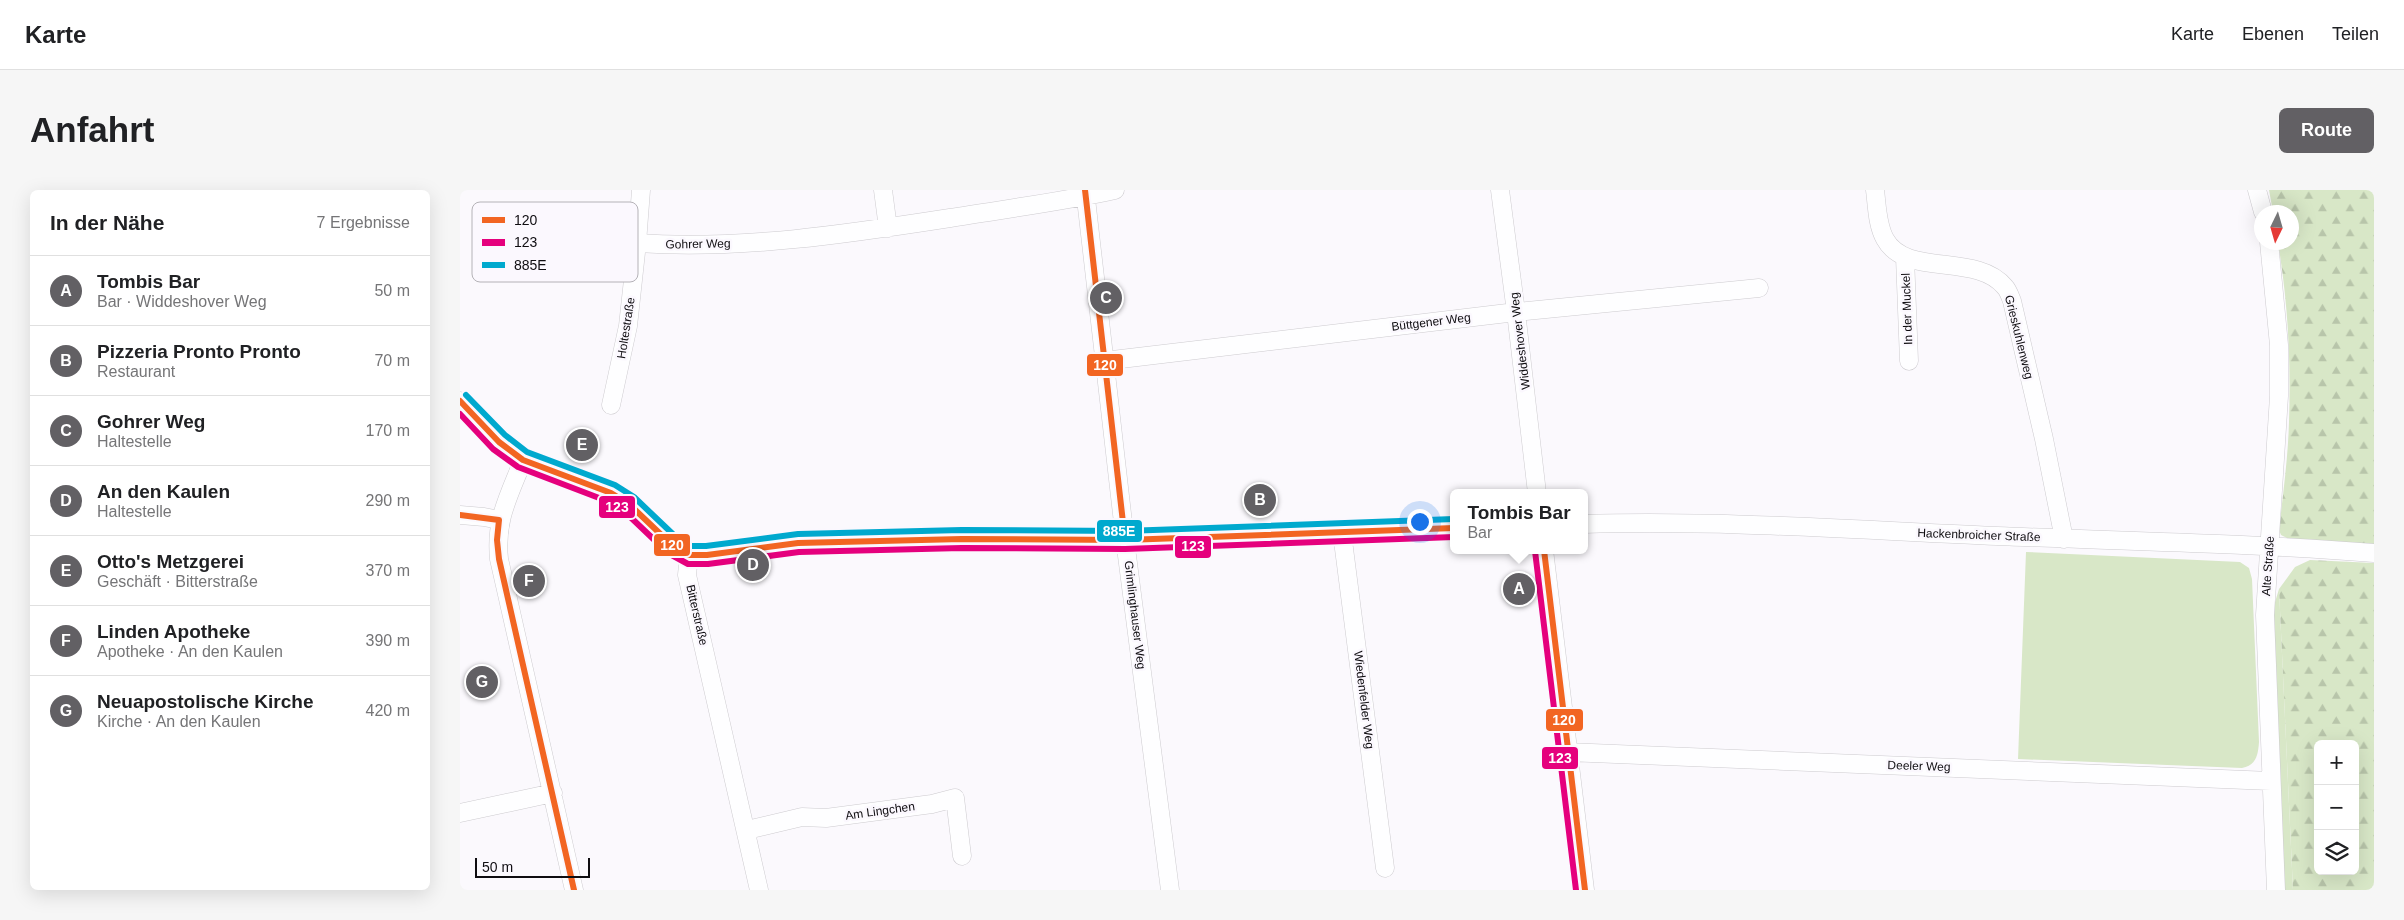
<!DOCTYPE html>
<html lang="de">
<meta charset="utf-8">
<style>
:root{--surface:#fff;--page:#f6f6f6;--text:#202124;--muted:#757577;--line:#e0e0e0;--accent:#626064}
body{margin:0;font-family:Arial,sans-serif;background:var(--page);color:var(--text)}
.controls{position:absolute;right:15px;bottom:15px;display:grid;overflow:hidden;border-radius:8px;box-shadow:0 5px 20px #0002}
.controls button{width:45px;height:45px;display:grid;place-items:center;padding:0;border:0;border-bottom:1px solid var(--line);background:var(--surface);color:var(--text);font:25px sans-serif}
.compass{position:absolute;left:1794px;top:15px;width:45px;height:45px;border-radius:50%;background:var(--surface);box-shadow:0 5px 20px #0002;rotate:185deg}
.scale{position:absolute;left:15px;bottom:12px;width:115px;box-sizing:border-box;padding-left:5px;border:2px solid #0f0d11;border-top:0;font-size:14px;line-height:18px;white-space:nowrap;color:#0f0d11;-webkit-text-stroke:4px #fbf8fe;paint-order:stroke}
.you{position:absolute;left:959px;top:331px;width:18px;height:18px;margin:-12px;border:4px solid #fff;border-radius:50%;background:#1a73e8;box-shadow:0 0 0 8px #1a73e833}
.badge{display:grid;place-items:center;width:32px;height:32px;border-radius:50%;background:var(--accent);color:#fff;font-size:16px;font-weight:700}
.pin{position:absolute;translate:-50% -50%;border:2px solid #fff;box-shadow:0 1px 5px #0006}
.popup{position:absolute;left:990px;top:299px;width:138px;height:65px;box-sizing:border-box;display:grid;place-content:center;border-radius:8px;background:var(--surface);filter:drop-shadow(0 1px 4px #0005);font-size:16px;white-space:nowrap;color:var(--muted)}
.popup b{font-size:19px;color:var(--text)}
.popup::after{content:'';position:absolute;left:50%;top:100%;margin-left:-10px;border:10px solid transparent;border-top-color:var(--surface)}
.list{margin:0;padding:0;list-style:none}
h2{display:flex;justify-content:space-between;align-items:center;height:65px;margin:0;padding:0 20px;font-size:21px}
h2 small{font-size:16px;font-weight:400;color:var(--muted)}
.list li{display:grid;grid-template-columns:32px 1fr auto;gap:15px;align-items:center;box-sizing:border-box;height:70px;padding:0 20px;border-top:1px solid var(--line)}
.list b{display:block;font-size:19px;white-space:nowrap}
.list p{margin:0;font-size:16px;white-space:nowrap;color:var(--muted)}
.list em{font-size:16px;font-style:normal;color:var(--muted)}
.icon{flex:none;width:28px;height:28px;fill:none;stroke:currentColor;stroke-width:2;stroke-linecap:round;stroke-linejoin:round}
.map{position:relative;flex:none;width:1914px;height:700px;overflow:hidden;border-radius:8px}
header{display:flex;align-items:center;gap:30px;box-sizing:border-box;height:70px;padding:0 25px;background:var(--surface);border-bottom:1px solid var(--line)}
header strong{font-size:24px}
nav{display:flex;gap:28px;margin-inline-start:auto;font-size:18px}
.intro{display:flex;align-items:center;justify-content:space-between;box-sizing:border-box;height:120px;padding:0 30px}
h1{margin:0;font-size:35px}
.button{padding:12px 22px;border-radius:8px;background:var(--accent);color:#fff;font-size:18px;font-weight:700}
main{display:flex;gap:30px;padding:0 30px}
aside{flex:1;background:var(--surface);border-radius:8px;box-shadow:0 5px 20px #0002}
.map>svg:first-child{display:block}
</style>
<header>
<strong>Karte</strong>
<nav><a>Karte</a><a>Ebenen</a><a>Teilen</a></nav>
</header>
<div class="intro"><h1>Anfahrt</h1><a class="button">Route</a></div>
<main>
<aside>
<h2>In der Nähe<small>7 Ergebnisse</small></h2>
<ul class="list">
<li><span class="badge">A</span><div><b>Tombis Bar</b><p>Bar · Widdeshover Weg</p></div><em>50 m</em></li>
<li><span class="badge">B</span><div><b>Pizzeria Pronto Pronto</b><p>Restaurant</p></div><em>70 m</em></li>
<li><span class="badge">C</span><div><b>Gohrer Weg</b><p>Haltestelle</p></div><em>170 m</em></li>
<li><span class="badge">D</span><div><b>An den Kaulen</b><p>Haltestelle</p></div><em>290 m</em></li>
<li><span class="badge">E</span><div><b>Otto's Metzgerei</b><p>Geschäft · Bitterstraße</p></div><em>370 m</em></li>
<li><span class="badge">F</span><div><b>Linden Apotheke</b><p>Apotheke · An den Kaulen</p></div><em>390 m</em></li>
<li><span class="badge">G</span><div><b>Neuapostolische Kirche</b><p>Kirche · An den Kaulen</p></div><em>420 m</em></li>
</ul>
</aside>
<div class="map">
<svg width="1914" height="700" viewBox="0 0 1914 700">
<defs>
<pattern id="forest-firs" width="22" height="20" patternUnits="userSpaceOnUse" patternTransform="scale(1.25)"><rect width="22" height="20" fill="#d8e7c7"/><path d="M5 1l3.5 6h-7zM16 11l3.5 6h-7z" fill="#b8c5aa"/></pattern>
</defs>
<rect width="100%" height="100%" fill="#fbf9fd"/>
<path fill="#d8e7c7" d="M 1566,362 L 1780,372 L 1789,378 L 1792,389 L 1799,552 C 1798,566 1796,575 1782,578 L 1558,569 Z
M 1819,399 L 1833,700 L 1823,700 L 1812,422 Z"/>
<path fill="url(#forest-firs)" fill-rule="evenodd" d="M 1809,0 L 1914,0 L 1914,354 L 1829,349 L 1821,345 L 1819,340 C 1823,304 1828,268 1829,232 C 1831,172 1828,112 1818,53 L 1832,52 L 1832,22 L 1813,22 Z
M 1850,370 L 1914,373 L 1914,700 L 1833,700 L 1819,399 L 1835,377 ZM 1858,554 L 1895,554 L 1895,681 L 1858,681 Z"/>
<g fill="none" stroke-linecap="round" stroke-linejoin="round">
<g stroke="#cdcbcf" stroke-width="19">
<path id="minor" d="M 423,0 L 428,38
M 625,0 L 665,350 L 710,700
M 1040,0 L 1056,122 L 1077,303
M 1415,0 C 1417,15 1417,35 1425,49 C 1446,88 1517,62 1545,97 C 1548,100 1550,106 1552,111 L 1584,249 L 1604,349
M 1797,0 L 1803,22
M 1809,52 L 1819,155 L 1819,206 L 1805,425 L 1816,700
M 177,53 C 282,60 387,44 490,28 C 545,19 601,12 655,0
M 1445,67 L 1449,171
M 644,171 L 1056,122 L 1299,98
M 0,211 L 39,252 L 63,270 L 151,303 L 169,314 L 213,356 L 229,365 L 247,365 L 338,353 L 502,349 L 665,350 L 994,338
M 151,215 L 168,136 L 177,53 L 181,0
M 63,270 C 49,306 35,329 39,369 L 114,700
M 0,325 L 24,327 L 39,330
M 1124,334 C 1261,330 1400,340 1537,346 C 1663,351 1789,353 1914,363
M 882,343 L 925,678
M 1084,360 L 1125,700
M 229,365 L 227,385 L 299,700
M 1107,562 L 1811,591
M 0,623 L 93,603
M 287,640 L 342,627 L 366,628 L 472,614 L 495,608 L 502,666"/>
</g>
<use href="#minor" stroke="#fefeff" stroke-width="18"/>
<g stroke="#fbf8fe" stroke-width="10">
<path id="bus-1" d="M 625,0 L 665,350
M 0,211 L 39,252 L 63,270 L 151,303 L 169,314 L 213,356 L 229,365 L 247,365 L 338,353 L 502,349 L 665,350 L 994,338
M 0,325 L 39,330 L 37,350 L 39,369 L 114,700
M 1084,360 L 1125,700"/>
</g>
<g stroke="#fbf8fe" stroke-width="10">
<path id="bus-2" d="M 0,224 L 33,259 L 58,277 L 147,311 L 164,321 L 208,363 L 228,374 L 248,374 L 339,362 L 502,358 L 665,359 L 994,347
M 1075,361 L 1116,700"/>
</g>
<g stroke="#fbf8fe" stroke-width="10">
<path id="bus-3" d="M 6,205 L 45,245 L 67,262 L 155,295 L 174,307 L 218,349 L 231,356 L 246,356 L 338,344 L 502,340 L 665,341 L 994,329"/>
</g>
<use href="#bus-1" stroke="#f26522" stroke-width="6"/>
<use href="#bus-2" stroke="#e5007d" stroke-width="6"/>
<use href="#bus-3" stroke="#00a9ce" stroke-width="6"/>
</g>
<g text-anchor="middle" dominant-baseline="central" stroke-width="5" stroke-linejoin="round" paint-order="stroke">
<g font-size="12" fill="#0f0d11" stroke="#fbf8fe">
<text transform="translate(238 54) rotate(-1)">Gohrer Weg</text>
<text transform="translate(1447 119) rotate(-92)">In der Muckel</text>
<text transform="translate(971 132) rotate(-7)">Büttgener Weg</text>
<text transform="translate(166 138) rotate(-81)">Holtestraße</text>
<text transform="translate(1559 147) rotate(76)">Grieskuhlenweg</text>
<text transform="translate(1060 151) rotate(-97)">Widdeshover Weg</text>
<text transform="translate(1519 345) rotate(2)">Hackenbroicher Straße</text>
<text transform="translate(1808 376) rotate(-86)">Alte Straße</text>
<text transform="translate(237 425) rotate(77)">Bitterstraße</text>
<text transform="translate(675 425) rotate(83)">Grimlinghauser Weg</text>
<text transform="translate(904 510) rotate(83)">Wiedenfelder Weg</text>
<text transform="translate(1459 576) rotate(2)">Deeler Weg</text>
<text transform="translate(420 621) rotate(-8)">Am Lingchen</text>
</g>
</g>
<rect x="12" y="12" width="166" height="80" rx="8" fill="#fbf8fe" stroke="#b4b2b7" stroke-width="1"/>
<rect x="22" y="27" width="23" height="6" fill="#f26522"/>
<rect x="22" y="49" width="23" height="7" fill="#e5007d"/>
<rect x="22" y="72" width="23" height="6" fill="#00a9ce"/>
<g font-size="14" fill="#0f0d11">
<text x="54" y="35">120</text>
<text x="54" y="57">123</text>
<text x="54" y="80">885E</text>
</g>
<g stroke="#fbf8fe" stroke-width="2">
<rect x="626" y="163" width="38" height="24" rx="5" fill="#f26522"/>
<rect x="138" y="305" width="38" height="24" rx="5" fill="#e5007d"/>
<rect x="636" y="329" width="47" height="24" rx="5" fill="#00a9ce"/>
<rect x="193" y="343" width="38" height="24" rx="5" fill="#f26522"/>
<rect x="714" y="345" width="38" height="24" rx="5" fill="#e5007d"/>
<rect x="1085" y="518" width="39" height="24" rx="5" fill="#f26522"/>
<rect x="1081" y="556" width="38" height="24" rx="5" fill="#e5007d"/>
</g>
<g font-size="14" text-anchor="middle" font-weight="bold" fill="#fff">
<text x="645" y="180">120</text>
<text x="157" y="322">123</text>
<text x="659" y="346">885E</text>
<text x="212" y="360">120</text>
<text x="733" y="361">123</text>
<text x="1104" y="535">120</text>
<text x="1100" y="573">123</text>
</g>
</svg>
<div class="controls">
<button>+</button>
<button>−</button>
<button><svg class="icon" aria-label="layers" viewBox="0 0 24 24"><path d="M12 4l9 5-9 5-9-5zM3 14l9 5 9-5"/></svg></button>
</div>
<svg class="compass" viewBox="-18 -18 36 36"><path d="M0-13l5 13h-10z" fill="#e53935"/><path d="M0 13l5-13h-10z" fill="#757577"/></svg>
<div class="scale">50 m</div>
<div class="you"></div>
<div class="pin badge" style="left:1059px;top:399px">A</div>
<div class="popup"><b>Tombis Bar</b>Bar</div>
<div class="pin badge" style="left:800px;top:310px">B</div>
<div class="pin badge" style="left:646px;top:108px">C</div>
<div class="pin badge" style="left:293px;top:375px">D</div>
<div class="pin badge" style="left:122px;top:255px">E</div>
<div class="pin badge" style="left:69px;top:391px">F</div>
<div class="pin badge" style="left:22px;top:492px">G</div>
</div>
</main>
